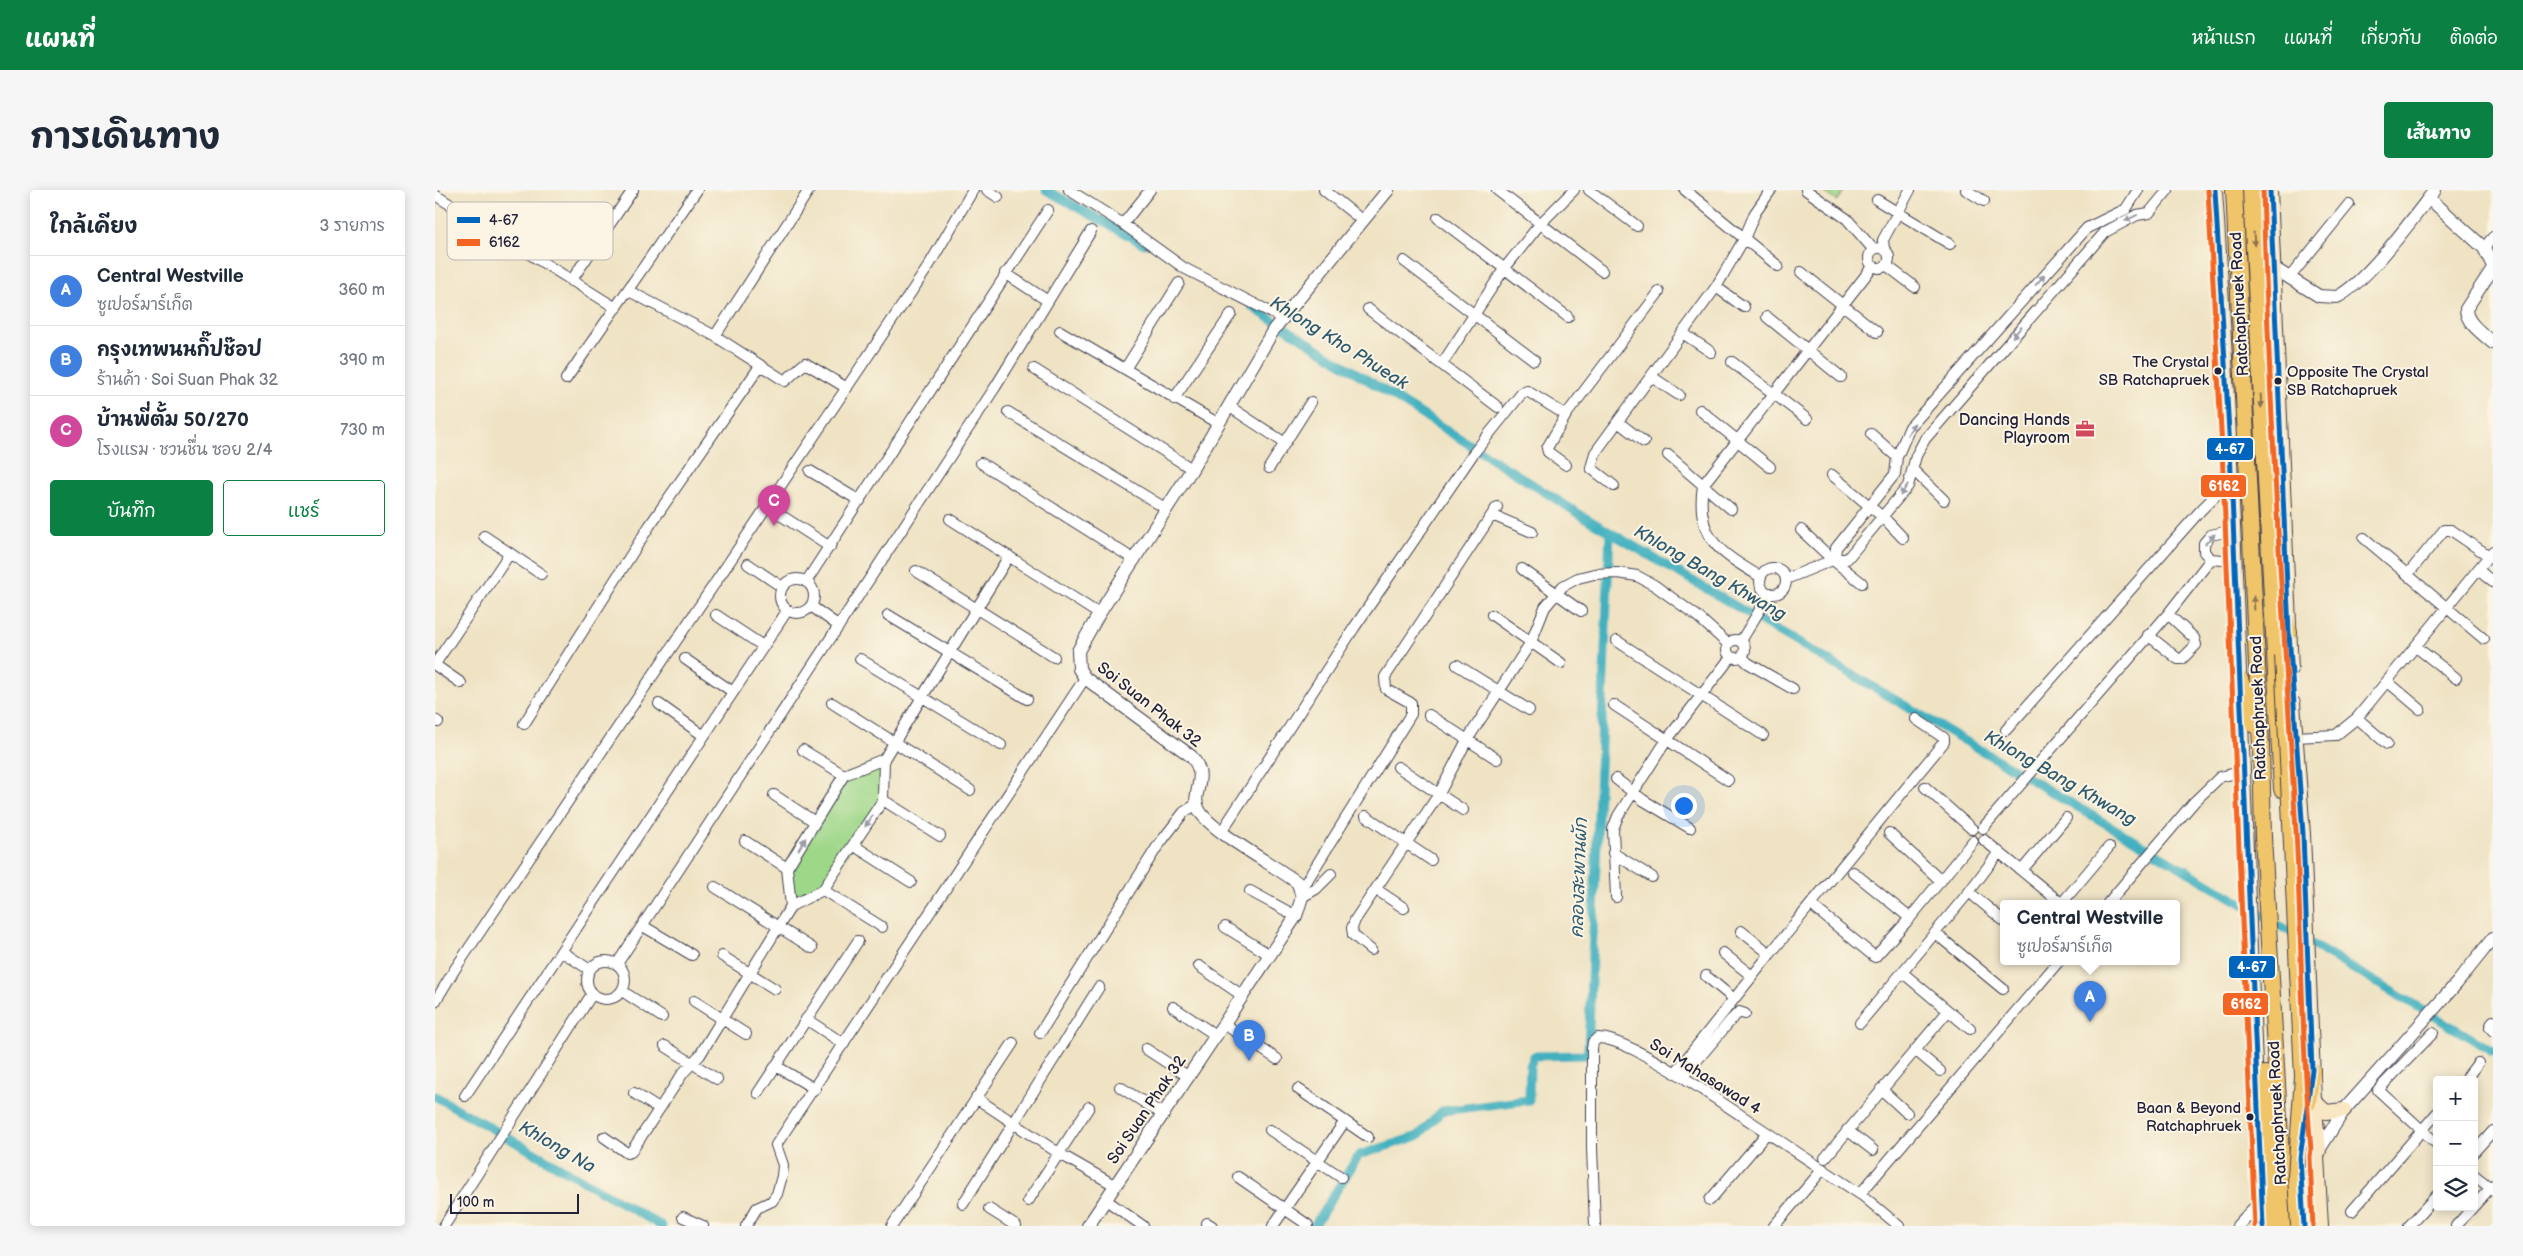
<!DOCTYPE html>
<html lang="th">
<meta charset="utf-8">
<style>
:root{--surface:#fff;--page:#f6f6f7;--text:#1f2937;--muted:#747a83;--line:#e0e1e3;--accent:#0b8043}
body{margin:0;font-family:"Balsamiq Sans","Playpen Sans Thai",sans-serif;background:var(--page);color:var(--text)}
.controls{position:absolute;right:15px;bottom:15px;display:grid;overflow:hidden;border-radius:5px;box-shadow:0 2px 12px #0003}
.controls button{width:45px;height:45px;display:grid;place-items:center;padding:0;border:0;border-bottom:1px solid var(--line);background:var(--surface);color:var(--text);font:25px sans-serif}
.scale{position:absolute;left:15px;bottom:12px;width:129px;box-sizing:border-box;padding-left:5px;border:2px solid #22223b;border-top:0;font-size:14px;line-height:18px;white-space:nowrap;color:#22223b;-webkit-text-stroke:4px #fcf5e5;paint-order:stroke}
.you{position:absolute;left:1248px;top:615px;width:18px;height:18px;margin:-12px;border:4px solid #fff;border-radius:50%;background:#1a73e8;box-shadow:0 0 0 8px #1a73e833}
.badge{display:grid;place-items:center;width:32px;height:32px;border-radius:50%;background:var(--accent);color:#fff;font-size:16px;font-weight:700}
.pin{position:absolute;translate:-50% -41px;filter:drop-shadow(0 1px 2px #0008)}
.pin::after{content:'';position:absolute;top:26px;width:18px;height:15px;background:inherit;clip-path:polygon(0 0,100% 0,50% 100%)}
.popup{position:absolute;left:1565px;top:710px;width:180px;height:65px;box-sizing:border-box;display:grid;place-content:center;border-radius:5px;background:var(--surface);filter:drop-shadow(0 1px 4px #0005);font-size:16px;white-space:nowrap;color:var(--muted)}
.popup b{font-size:19px;color:var(--text)}
.popup::after{content:'';position:absolute;left:50%;top:100%;margin-left:-10px;border:10px solid transparent;border-top-color:var(--surface)}
.list{margin:0;padding:0;list-style:none}
h2{display:flex;justify-content:space-between;align-items:center;height:65px;margin:0;padding:0 20px;font-size:21px}
h2 small{font-size:16px;font-weight:400;color:var(--muted)}
.list li{display:grid;grid-template-columns:32px 1fr auto;gap:15px;align-items:center;box-sizing:border-box;height:70px;padding:0 20px;border-top:1px solid var(--line)}
.list b{display:block;font-size:19px;white-space:nowrap}
.list p{margin:0;font-size:16px;white-space:nowrap;color:var(--muted)}
.list em{font-size:16px;font-style:normal;color:var(--muted)}
.actions{display:flex;gap:10px;padding:15px 20px}
.actions a{flex:1;padding:11px 0;border:1px solid var(--accent);border-radius:5px;text-align:center;font-size:18px;color:var(--accent)}
.actions .main{background:var(--accent);color:#fff}
.icon{flex:none;width:28px;height:28px;fill:none;stroke:currentColor;stroke-width:2;stroke-linecap:round;stroke-linejoin:round}
.map{position:relative;flex:none;width:2058px;height:1036px;overflow:hidden;border-radius:5px}
header{display:flex;align-items:center;gap:30px;box-sizing:border-box;height:70px;padding:0 25px;background:var(--accent);color:#fff}
header strong{font-size:24px}
nav{display:flex;gap:28px;margin-inline-start:auto;font-size:18px}
.intro{display:flex;align-items:center;justify-content:space-between;box-sizing:border-box;height:120px;padding:0 30px}
h1{margin:0;font-size:35px}
.button{padding:12px 22px;border-radius:5px;background:var(--accent);color:#fff;font-size:18px;font-weight:700}
main{display:flex;gap:30px;padding:0 30px}
aside{flex:1;background:var(--surface);border-radius:5px;box-shadow:0 2px 12px #0003}
.map>svg:first-child{display:block}
</style>
<header>
<strong>แผนที่</strong>
<nav><a>หน้าแรก</a><a>แผนที่</a><a>เกี่ยวกับ</a><a>ติดต่อ</a></nav>
</header>
<div class="intro"><h1>การเดินทาง</h1><a class="button">เส้นทาง</a></div>
<main>
<aside>
<h2>ใกล้เคียง<small>3 รายการ</small></h2>
<ul class="list">
<li><span class="badge" style="background:#3f7fe0">A</span><div><b>Central Westville</b><p>ซูเปอร์มาร์เก็ต</p></div><em>360 m</em></li>
<li><span class="badge" style="background:#3f7fe0">B</span><div><b>กรุงเทพนนกิ๊ปช๊อป</b><p>ร้านค้า · Soi Suan Phak 32</p></div><em>390 m</em></li>
<li><span class="badge" style="background:#d1479c">C</span><div><b>บ้านพี่ตั้ม 50/270</b><p>โรงแรม · ชวนชื่น ซอย 2/4</p></div><em>730 m</em></li>
</ul>
<div class="actions"><a class="main">บันทึก</a><a>แชร์</a></div>
</aside>
<div class="map">
<svg width="2058" height="1036" viewBox="0 0 2058 1036">
<rect width="100%" height="100%" fill="#fcf5e5"/>
<filter id="ink" filterUnits="userSpaceOnUse"><feTurbulence type="fractalNoise" baseFrequency=".02" numOctaves="2"/><feDisplacementMap in="SourceGraphic" scale="10" xChannelSelector="R" yChannelSelector="G"/><feConvolveMatrix kernelMatrix="1 2 1 2 8 2 1 2 1" color-interpolation-filters="sRGB"/></filter>
<filter id="wash" filterUnits="userSpaceOnUse"><feTurbulence type="fractalNoise" baseFrequency=".0096" numOctaves="4" result="noise"/><feDisplacementMap in="SourceGraphic" scale="20" xChannelSelector="R" yChannelSelector="G"/><feGaussianBlur stdDeviation="1.12" result="paint"/><feColorMatrix in="noise" values="0 0 0 0 0 0 0 0 0 0 0 0 0 0 0 0 0 1.4 0 .05"/><feComposite in="paint" operator="in"/></filter>
<g filter="url(#wash)">
<rect width="100%" height="100%" fill="#efe3c4"/>
<path fill="#9fd789" stroke="#607c62" d="M 1386,0 L 1409,0 L 1402,11 Z
M 449,569 L 448,610 L 388,700 L 356,716 L 352,678 L 409,585 Z"/>
<g fill="none" stroke-linecap="round" stroke-linejoin="round">
<path stroke="#42b0bf" stroke-width="9" d="M 611,0 L 709,54
M 817,117 L 1149,327 L 2058,861
M 1153,862 L 1175,342
M 0,906 L 227,1036
M 879,1036 L 924,965 L 983,946 L 1007,921 L 1094,910 L 1095,876 L 1099,866 L 1153,865"/>
</g>
</g>
<g filter="url(#ink)">
<g fill="none" stroke-linecap="round" stroke-linejoin="round">
<g stroke="#413f50" stroke-width="12">
<path id="minor" d="M 552,0 L 563,7
M 634,0 L 688,34 L 749,78 L 847,128
M 889,0 L 928,31
M 1062,0 L 1167,81
M 1154,0 L 1202,36
M 1250,0 L 1343,76
M 1371,0 L 1412,29 L 1438,59
M 1531,0 L 1549,11
M 0,5 L 181,118
M 1442,10 L 1515,54
M 1003,28 L 1133,127
M 688,34 L 715,0
M1434 68a10 10 0 1 1 20 0a10 10 0 1 1-20 0Z
M 2049,58 L 2058,47
M 1449,59 L 1448,50 L 1475,0
M 969,71 L 1099,170
M 1451,75 L 1480,97
M 1366,82 L 1442,142
M 570,83 L 613,111
M 1855,87 L 1914,14
M 136,91 L 198,0
M 1281,97 L 1309,117
M 194,101 L 280,146 L 350,191 L 370,173 L 412,198
M 933,119 L 1063,217
M 1332,127 L 1406,187
M 625,141 L 784,234
M 1249,144 L 1276,162
M 280,146 L 374,0
M 1297,172 L 1372,229
M 1007,174 L 1069,79 L 1105,34 L 1139,0
M 599,179 L 757,279
M 690,179 L 744,93
M 1217,187 L 1244,205
M 131,189 L 262,0
M 739,209 L 796,124
M 795,217 L 850,253
M 1265,220 L 1335,277
M 573,222 L 730,318
M 1131,225 L 1112,258 L 1113,262 L 1131,275
M 1183,232 L 1209,252
M 1436,244 L 1462,267
M 1233,265 L 1296,319
M 546,273 L 700,370
M 834,278 L 876,212
M 1478,280 L 1509,310
M 375,281 L 425,311
M 1397,285 L 1449,328 L 1468,348
M 1179,296 L 1156,278 L 1160,263 L 1281,97 L 1309,49 L 1320,23 L 1336,0
M 1057,325 L 1097,342
M 347,326 L 395,357
M 515,329 L 664,424
M 1366,340 L 1398,370 L 1427,393
M 1798,340 L 1776,345 L 1769,353 L 1769,362 L 1776,369 L 1799,371
M 49,346 L 106,384
M 1929,348 L 2049,449
M 1400,369 L 1401,358 L 1460,284 L 1462,267 L 1475,237 L 1652,38 L 1691,19 L 1703,0
M 313,374 L 347,397
M1325 391a13 13 0 1 1 26 0a13 13 0 1 1-26 0Z
M 1087,379 L 1146,421
M 2043,380 L 2058,392
M 481,381 L 619,467
M 1973,384 L 2009,340 L 2016,340 L 2054,366
M 1326,387 C 1284,362 1260,348 1268,295 L 1438,76
M345 406a17 17 0 1 1 34 0a17 17 0 1 1-34 0Z
M 1351,389 L 1400,369 L 1412,369 L 1473,296 L 1481,266 L 1490,249 L 1670,42 L 1702,25 L 1714,23 L 1733,0
M 371,392 L 613,20
M 376,416 L 404,436
M 281,425 L 328,456
M 453,425 L 592,509
M 1057,425 L 1126,473
M 1713,445 L 1743,469 L 1747,469 L 1761,455 L 1759,448 L 1733,424
M1292 459a9 9 0 1 1 18 0a9 9 0 1 1-18 0Z
M 1182,451 L 1328,545
M 1306,451 L 1335,403
M 1981,457 L 2021,488
M 1307,467 L 1313,473 L 1358,499
M 250,469 L 298,502
M 425,469 L 566,555
M 0,474 L 75,363
M 0,475 L 26,493
M 1022,475 L 1094,520
M 1953,492 L 1985,519
M 397,513 L 535,600
M 224,514 L 269,546
M 1179,515 L 1293,590
M 994,525 L 1062,569
M 1922,528 L 1952,554
M 0,530 L 3,532
M 89,534 L 215,335 L 325,176
M 1571,540 L 1766,320 L 1781,305 L 1796,299
M 1860,547 L 1901,545 L 1922,528 L 2058,361
M 368,560 L 409,585
M 963,577 L 1028,620
M 1181,589 L 1208,610 L 1255,638
M 1490,597 L 1537,639
M 339,605 L 380,632
M 448,610 L 505,646
M 931,626 L 996,670
M 1548,638 L 1733,424 L 1776,369
M 787,641 L 919,438 L 1038,264 L 1087,203 L 1092,201 L 1131,225 L 1224,102
M 1454,643 L 1506,691
M 1549,650 L 1626,713
M 310,651 L 352,678
M 418,655 L 476,692
M 1178,663 L 1217,687
M 1587,680 L 1631,628
M 1418,682 L 1475,728
M 280,697 L 377,758
M 388,700 L 447,737
M 866,700 L 976,524 L 976,513 L 951,499 L 950,487 L 1062,317
M 942,700 L 969,718
M 815,701 L 861,726
M 1534,702 L 1569,731
M 867,707 L 881,699 L 896,684
M 1181,707 L 1178,639 L 1183,626 L 1231,551 L 1296,467
M 1627,713 L 1674,657
M 1673,713 L 1759,612 L 1785,587 L 1809,581
M 356,716 L 352,678 L 409,585 L 449,569
M 1381,719 L 1440,767 L 1475,728 L 1538,651
M 208,736 L 257,765
M 790,737 L 835,765
M 1500,743 L 1568,799
M 936,760 L 918,745 L 917,738 L 920,730 L 1004,604 L 1032,550 L 1096,452 L 1110,417 L 1128,396 L 1143,388 L 1159,384 L 1183,383 L 1202,386 L 1219,395 L 1262,426 L 1293,454
M 126,761 L 155,780
M 1288,763 L 1317,786
M 1335,764 L 1509,552 L 1509,548 L 1481,529
M 287,766 L 340,799
M152 790a19 19 0 1 1 38 0a19 19 0 1 1-38 0Z
M 182,774 L 561,196 L 656,41
M 764,776 L 808,806
M 1468,783 L 1535,839
M 1271,786 L 1299,809
M 187,801 L 227,827
M 259,811 L 311,844
M 0,812 L 20,779 L 493,77 L 538,0
M 738,817 L 782,846
M 371,829 L 409,854
M 2058,831 L 2055,837 L 2058,841
M 1425,833 L 1534,702 L 1564,662
M 789,834 L 842,869
M 605,843 L 722,657 L 749,622 L 762,614
M 1998,843 L 1943,900 L 2002,954
M 230,856 L 282,889
M 711,859 L 754,887
M 1480,860 L 1505,881
M 341,876 L 380,899
M 1240,883 L 1335,764 L 1306,741
M 1248,887 L 1296,830 L 1304,822 L 1310,824
M 2030,890 L 2043,873
M 685,897 L 729,925
M 863,899 L 933,947
M 1446,899 L 1472,923
M 199,903 L 224,919
M 323,903 L 423,751
M 30,906 L 352,421
M 541,908 L 625,964 L 681,996
M 835,940 L 906,987
M 1412,940 L 1438,960
M 169,947 L 192,963 L 196,962 L 248,883 L 265,865 L 356,716 L 388,700 L 448,610 L 449,569 L 574,366
M 2039,962 L 2058,941
M 1390,968 L 1513,821
M 2039,985 L 2058,1000
M 803,987 L 873,1035
M 1425,1004 L 1624,771
M 671,1010 L 708,1036
M 1275,1010 L 1332,943
M 593,1011 L 654,917
M 528,1014 L 664,797
M 2039,1016 L 2058,995
M 554,1019 L 581,1036
M 1917,1021 L 2002,923
M 248,1027 L 268,1036
M 772,1033 L 777,1036
M 9,1036 L 157,804
M 311,1036 L 322,1018 L 337,1011 L 342,1004 L 347,986 L 348,975 L 341,955 L 650,488
M 457,1036 L 578,853
M 838,1036 L 910,931
M 1160,1036 L 1157,958 L 1157,859 L 1158,852 L 1163,848 C 1184,848 1229,876 1248,887 L 1428,1006 L 1464,1036
M 1339,1036 L 1388,979
M 1974,1036 L 2002,1005
M 2021,1036 L 2038,1017"/>
</g>
<g stroke="#413f50" stroke-width="14">
<path id="tertiary" d="M 1994,8 L 2049,58 L 2058,76
M 1837,77 L 1884,106 L 1902,107 C 1932,92 1978,28 2000,0
M 2058,78 L 2031,119 C 2031,133 2048,144 2058,153
M 1884,960 L 1909,920 L 2022,793 L 2058,748
M 653,1036 L 861,726 L 867,707 L 863,693 C 841,676 775,641 764,620 C 754,603 776,589 756,566 L 650,488 L 644,479 L 643,461 L 664,424 L 757,279 L 839,139 L 953,0
M 1803,1036 L 1827,1010"/>
</g>
<g stroke="#413f50" stroke-width="16">
<path id="secondary" d="M 1780,0 C 1803,345 1809,691 1828,1036
M 1835,0 L 1856,479
M 1858,513 L 1868,644 L 1879,911 L 1884,960 L 1882,967 L 1886,1036
M 1879,911 L 1891,922 L 1909,920"/>
</g>
<g stroke="#413f50" stroke-width="18">
<path id="primary" d="M 1799,0 L 1826,556 L 1828,647 L 1850,1036
M 1816,0 L 1847,599
M 1843,400 L 1854,443
M 1805,489 L 1819,535
M 1830,884 L 1838,1036
M 1873,913 L 1877,880"/>
</g>
<use href="#minor" stroke="#fff" stroke-width="10"/>
<use href="#tertiary" stroke="#fff" stroke-width="12"/>
<use href="#secondary" stroke="#f9e7c3" stroke-width="14"/>
<use href="#primary" stroke="#f0c469" stroke-width="16"/>
<g stroke="#413f50" stroke-width="18" stroke-linecap="butt">
<path id="primary-bridge" d="M 1848,465 L 1868,887 L 1861,986 L 1864,1036"/>
</g>
<use href="#primary-bridge" stroke="#f0c469" stroke-width="16"/>
<g stroke="#fcf5e5" stroke-width="9">
<path id="bus-1" d="M 1780,0 L 1795,259 L 1828,1036
M 1835,0 L 1854,443 L 1868,644 L 1877,880 L 1865,968 L 1869,1036"/>
</g>
<g stroke="#fcf5e5" stroke-width="9">
<path id="bus-2" d="M 1773,0 L 1787,259 L 1820,1036
M 1828,0 C 1834,214 1848,428 1861,641 C 1867,747 1866,853 1876,959 L 1875,967 L 1878,1036"/>
</g>
<use href="#bus-1" stroke="#0065bd" stroke-width="5"/>
<use href="#bus-2" stroke="#f26522" stroke-width="5"/>
</g>
<defs><path id="oneway-solid" d="M-6-.8H1V-3.2L6.5 0L1 3.2V.8H-6Z" transform="scale(1.25)"/></defs>
<g fill="#9c9ca7">
<use href="#oneway-solid" transform="translate(1696 28) rotate(154)"/>
<use href="#oneway-solid" transform="translate(1605 90) rotate(-48)"/>
<use href="#oneway-solid" transform="translate(1582 142) rotate(131)"/>
<use href="#oneway-solid" transform="translate(1476 239) rotate(-59)"/>
<use href="#oneway-solid" transform="translate(1469 300) rotate(124)"/>
<use href="#oneway-solid" transform="translate(1775 349) rotate(-45)"/>
<use href="#oneway-solid" transform="translate(434 631) rotate(124)"/>
<use href="#oneway-solid" transform="translate(367 654) rotate(-58)"/>
</g>
<g fill="#897352">
<use href="#oneway-solid" transform="translate(1819 49) rotate(87)"/>
<use href="#oneway-solid" transform="translate(1826 211) rotate(87)"/>
<use href="#oneway-solid" transform="translate(1819 413) rotate(-93)"/>
</g>
</g>
<defs>
<g id="office-bare" transform="scale(1.5)"><path d="M-6-3h4V-5.5h4V-3h4V5H-6ZM-1-4.5V-3h2v-1.5ZM-6 0V1H6V0Z" fill="#d1495b" stroke="#fcf5e5" stroke-width="2.5" paint-order="stroke"/></g>
</defs>
<g fill-rule="evenodd">
<use href="#office-bare" x="1650" y="239"/>
</g>
<g fill="#22223b" stroke="#fcf5e5" stroke-width="2">
<circle cx="1783" cy="181" r="4.5"/>
<circle cx="1843" cy="191" r="4.5"/>
<circle cx="1815" cy="927" r="4.5"/>
</g>
<g text-anchor="middle" dominant-baseline="central" stroke-width="4" stroke-linejoin="round" paint-order="stroke">
<g font-size="15" fill="#22223b" stroke="#fcf5e5" text-anchor="end">
<text x="1774" y="172">The Crystal<tspan x="1774" dy="18">SB Ratchapruek</tspan></text>
<text x="1852" y="182" text-anchor="start">Opposite The Crystal<tspan x="1852" dy="18">SB Ratchapruek</tspan></text>
<text x="1806" y="918">Baan &amp; Beyond<tspan x="1806" dy="18">Ratchaphruek</tspan></text>
</g>
<g font-size="16" fill="#22223b" stroke="#fcf5e5">
<text transform="translate(1805 114) rotate(-93)">Ratchaphruek Road</text>
<text transform="translate(714 515) rotate(38)">Soi Suan Phak 32</text>
<text transform="translate(1824 518) rotate(-92)">Ratchaphruek Road</text>
<text transform="translate(1270 887) rotate(32)">Soi Mahasawad 4</text>
<text transform="translate(712 920) rotate(-56)">Soi Suan Phak 32</text>
<text transform="translate(1843 923) rotate(-93)">Ratchaphruek Road</text>
</g>
<g font-size="16" fill="#22223b" stroke="#fcf5e5" text-anchor="end">
<text x="1635" y="230">Dancing Hands<tspan x="1635" dy="18">Playroom</tspan></text>
</g>
<g font-size="18" font-style="italic" fill="#2f5b70" stroke="#fcf5e5">
<text transform="translate(904 153) rotate(32)">Khlong Kho Phueak</text>
<text transform="translate(1275 383) rotate(30)">Khlong Bang Khwang</text>
<text transform="translate(1625 588) rotate(30)">Khlong Bang Khwang</text>
<text transform="translate(1144 688) rotate(-88)">คลองสะพานผัก</text>
<text transform="translate(122 957) rotate(30)">Khlong Na</text>
</g>
</g>
<rect x="12" y="12" width="166" height="58" rx="8" fill="#fcf5e5" stroke="#bbb6b2" stroke-width="1"/>
<rect x="22" y="27" width="23" height="6" fill="#0065bd"/>
<rect x="22" y="49" width="23" height="7" fill="#f26522"/>
<g font-size="14" fill="#22223b">
<text x="54" y="35">4-67</text>
<text x="54" y="57">6162</text>
</g>
<g stroke="#fcf5e5" stroke-width="2">
<rect x="1771" y="247" width="48" height="24" rx="5" fill="#0065bd"/>
<rect x="1765" y="284" width="47" height="24" rx="5" fill="#f26522"/>
<rect x="1793" y="765" width="48" height="24" rx="5" fill="#0065bd"/>
<rect x="1787" y="802" width="47" height="24" rx="5" fill="#f26522"/>
</g>
<g font-size="14" text-anchor="middle" font-weight="bold" fill="#fff">
<text x="1795" y="264">4-67</text>
<text x="1789" y="301">6162</text>
<text x="1817" y="782">4-67</text>
<text x="1811" y="819">6162</text>
</g>
</svg>
<div class="controls">
<button>+</button>
<button>−</button>
<button><svg class="icon" aria-label="layers" viewBox="0 0 24 24"><path d="M12 4l9 5-9 5-9-5zM3 14l9 5 9-5"/></svg></button>
</div>
<div class="scale">100 m</div>
<div class="you"></div>
<div class="pin badge" style="left:1655px;top:832px;background:#3f7fe0">A</div>
<div class="popup"><b>Central Westville</b>ซูเปอร์มาร์เก็ต</div>
<div class="pin badge" style="left:814px;top:871px;background:#3f7fe0">B</div>
<div class="pin badge" style="left:339px;top:336px;background:#d1479c">C</div>
</div>
</main>
